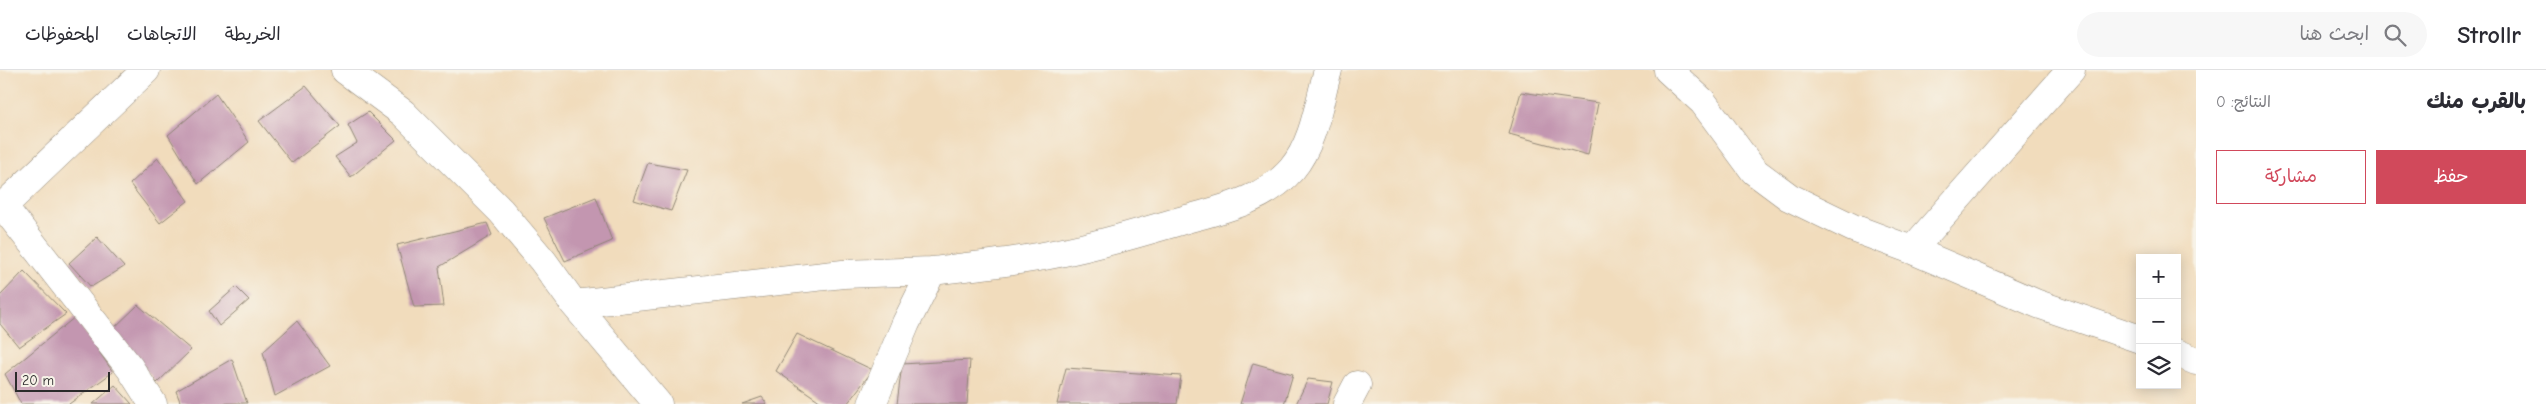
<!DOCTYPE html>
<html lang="ar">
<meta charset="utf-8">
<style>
:root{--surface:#fff;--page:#f7f7f7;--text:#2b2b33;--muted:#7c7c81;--line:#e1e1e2;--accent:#d1495b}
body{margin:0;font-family:"Comic Neue","Playpen Sans Arabic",sans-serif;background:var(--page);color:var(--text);direction:rtl}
.controls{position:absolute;right:15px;bottom:15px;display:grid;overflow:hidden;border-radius:0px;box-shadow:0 2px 12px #0003}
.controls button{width:45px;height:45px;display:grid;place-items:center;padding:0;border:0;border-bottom:1px solid var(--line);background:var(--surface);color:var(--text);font:25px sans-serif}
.scale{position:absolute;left:15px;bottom:12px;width:95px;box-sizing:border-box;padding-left:5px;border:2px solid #2b2b2b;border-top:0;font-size:14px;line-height:18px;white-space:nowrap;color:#2b2b2b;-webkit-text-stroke:4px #f7f3e8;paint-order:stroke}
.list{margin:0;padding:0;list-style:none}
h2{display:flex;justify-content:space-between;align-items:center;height:65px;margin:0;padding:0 20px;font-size:21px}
h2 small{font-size:16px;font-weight:400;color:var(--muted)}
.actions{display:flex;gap:10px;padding:15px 20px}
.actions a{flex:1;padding:11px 0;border:1px solid var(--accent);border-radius:0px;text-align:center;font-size:18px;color:var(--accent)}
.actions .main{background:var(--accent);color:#fff}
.icon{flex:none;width:28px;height:28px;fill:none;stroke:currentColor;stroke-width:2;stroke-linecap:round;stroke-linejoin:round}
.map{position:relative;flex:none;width:2196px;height:334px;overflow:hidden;direction:ltr}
header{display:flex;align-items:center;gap:30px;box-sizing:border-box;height:70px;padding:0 25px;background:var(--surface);border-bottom:1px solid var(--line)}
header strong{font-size:24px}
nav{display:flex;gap:28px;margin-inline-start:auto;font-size:18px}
.search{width:350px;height:45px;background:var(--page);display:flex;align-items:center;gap:12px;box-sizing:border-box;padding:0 18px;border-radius:28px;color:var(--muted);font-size:19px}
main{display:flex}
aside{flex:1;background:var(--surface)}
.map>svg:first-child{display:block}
</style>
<header>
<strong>Strollr</strong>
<div class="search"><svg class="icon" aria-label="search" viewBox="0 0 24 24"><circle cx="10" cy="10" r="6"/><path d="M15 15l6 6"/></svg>ابحث هنا</div>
<nav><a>الخريطة</a><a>الاتجاهات</a><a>المحفوظات</a></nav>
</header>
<main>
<aside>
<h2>بالقرب منك<small>النتائج: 0</small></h2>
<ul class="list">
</ul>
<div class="actions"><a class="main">حفظ</a><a>مشاركة</a></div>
</aside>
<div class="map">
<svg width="2196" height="334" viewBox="0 0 2196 334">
<rect width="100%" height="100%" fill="#f7f3e8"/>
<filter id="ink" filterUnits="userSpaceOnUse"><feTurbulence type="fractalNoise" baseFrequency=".02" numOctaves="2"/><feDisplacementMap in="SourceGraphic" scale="10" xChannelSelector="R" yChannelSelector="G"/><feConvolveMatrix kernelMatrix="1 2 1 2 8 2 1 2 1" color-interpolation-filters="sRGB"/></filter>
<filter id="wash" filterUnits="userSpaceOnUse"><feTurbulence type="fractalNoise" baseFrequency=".0096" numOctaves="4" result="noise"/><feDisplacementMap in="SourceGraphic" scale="20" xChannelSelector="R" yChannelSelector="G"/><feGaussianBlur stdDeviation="1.12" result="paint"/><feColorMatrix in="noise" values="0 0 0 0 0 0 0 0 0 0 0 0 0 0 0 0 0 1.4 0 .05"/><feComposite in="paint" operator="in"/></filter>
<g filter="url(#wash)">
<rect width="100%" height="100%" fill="#f1dcbc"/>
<g id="blocks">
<path fill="#c396b0" d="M 306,16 L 340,56 L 292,93 L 259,51 Z
M 1521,22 L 1598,33 L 1588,85 L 1509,64 Z
M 216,24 L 249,72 L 198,114 L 168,65 Z
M 368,42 L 396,70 L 351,107 L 335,87 L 357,73 L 348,55 Z
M 158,88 L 188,131 L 160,153 L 130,114 Z
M 648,93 L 687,100 L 671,141 L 634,130 Z
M 596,127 L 612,171 L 565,191 L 544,148 Z
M 487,153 L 492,165 L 439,197 L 444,236 L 414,237 L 397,175 Z
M 97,167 L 124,197 L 91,217 L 69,193 Z
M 24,201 L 66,244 L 19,277 L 0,254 L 0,226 Z
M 236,217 L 249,230 L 219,256 L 209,241 Z
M 138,235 L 191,280 L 157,313 L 112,260 Z
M 75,247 L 113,302 L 69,334 L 21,334 L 5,304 Z
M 297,251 L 330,296 L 275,326 L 263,282 Z
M 797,264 L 873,300 L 847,334 L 824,334 L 776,301 Z
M 232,289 L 247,333 L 181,334 L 176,321 Z
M 970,290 L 967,334 L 897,334 L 902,294 Z
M 1253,293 L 1293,304 L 1284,334 L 1240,334 Z
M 1066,298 L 1181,306 L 1177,334 L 1057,334 Z
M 1308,309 L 1333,312 L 1327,334 L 1296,334 Z
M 115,315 L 132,334 L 93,334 Z
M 762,327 L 767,334 L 742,334 Z"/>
</g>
</g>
<g filter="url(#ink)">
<use href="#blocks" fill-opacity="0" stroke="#8e8474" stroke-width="1"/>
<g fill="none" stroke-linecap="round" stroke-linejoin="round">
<g stroke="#8e8474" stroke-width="29">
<path id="minor" d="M 345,0 L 403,43 L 501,141 L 543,191 L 574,234 L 658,334
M 1668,0 L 1703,32 L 1754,101 L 1789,127 L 1853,158 L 1912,180 L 2038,234 L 2140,269
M 3,136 L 130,298 L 153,334
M 0,139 L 146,0
M 1912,180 L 2071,0
M 574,234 L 843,204 L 932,201
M 2177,283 L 2196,291
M 872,334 L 906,253 L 932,201 C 963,197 995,194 1026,189 C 1078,181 1129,166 1180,151 C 1218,140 1265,131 1292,99 C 1314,73 1319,32 1328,0
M 1347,334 L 1357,315"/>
</g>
<use href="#minor" stroke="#fff" stroke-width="28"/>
</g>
</g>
</svg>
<div class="controls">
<button>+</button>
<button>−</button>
<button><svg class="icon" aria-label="layers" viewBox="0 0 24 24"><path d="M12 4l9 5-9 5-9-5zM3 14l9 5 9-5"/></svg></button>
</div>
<div class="scale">20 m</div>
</div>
</main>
